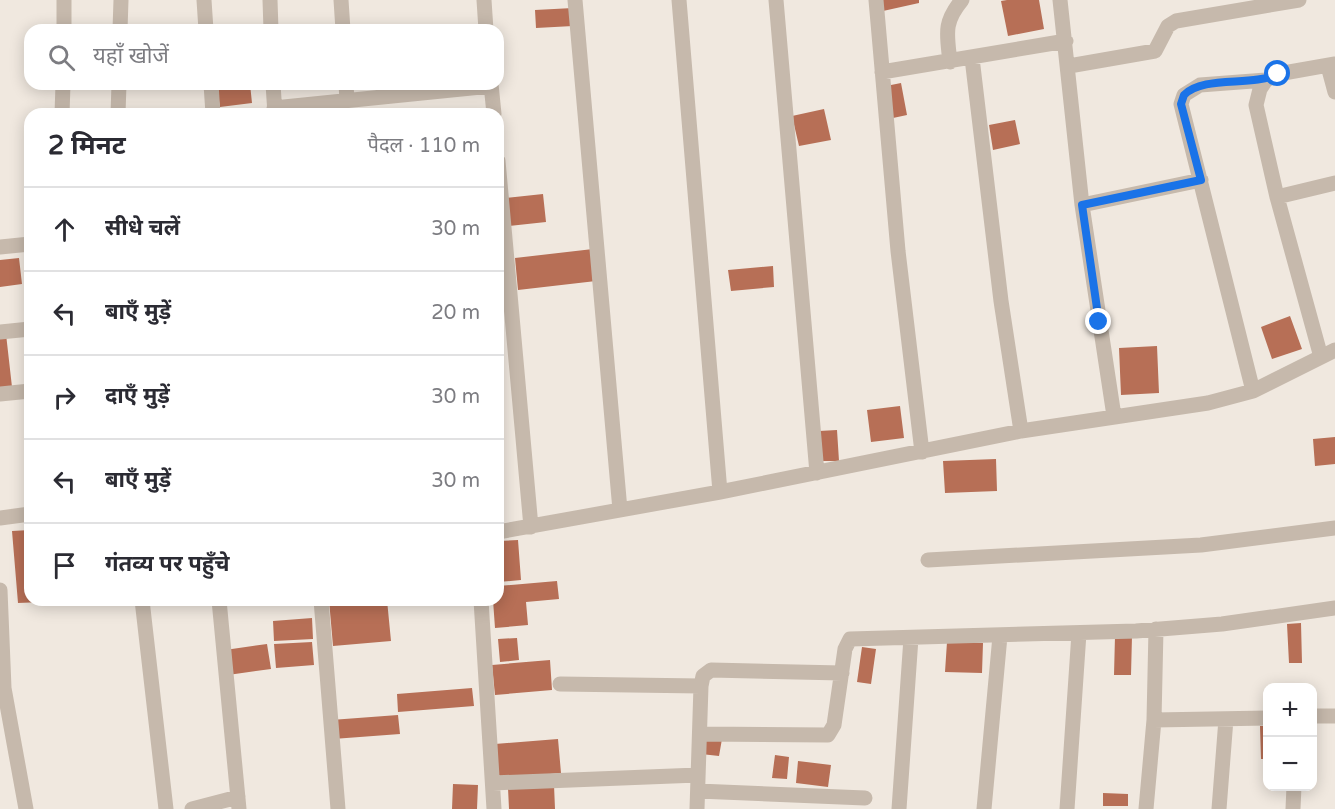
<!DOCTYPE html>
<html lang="hi">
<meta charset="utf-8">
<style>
:root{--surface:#fff;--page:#f2f2f3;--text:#2b2b33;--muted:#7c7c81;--line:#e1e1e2}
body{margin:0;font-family:"Varela Round","Noto Sans Devanagari",sans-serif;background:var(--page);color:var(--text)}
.controls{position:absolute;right:18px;bottom:18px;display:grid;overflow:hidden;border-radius:12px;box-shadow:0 3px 15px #0003}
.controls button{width:54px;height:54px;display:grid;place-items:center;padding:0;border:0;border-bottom:2px solid var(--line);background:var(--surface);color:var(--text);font:30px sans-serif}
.stop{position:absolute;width:18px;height:18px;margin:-14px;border:4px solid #1a73e8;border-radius:50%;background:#fff}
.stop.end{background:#1a73e8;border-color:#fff;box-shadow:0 2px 6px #0008}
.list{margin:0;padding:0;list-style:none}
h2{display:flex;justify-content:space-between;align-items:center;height:78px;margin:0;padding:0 24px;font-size:26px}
h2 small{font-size:20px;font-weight:400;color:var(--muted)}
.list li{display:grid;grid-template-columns:39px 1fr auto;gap:18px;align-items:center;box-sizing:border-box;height:84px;padding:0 24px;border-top:2px solid var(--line)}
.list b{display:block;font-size:22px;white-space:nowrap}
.list em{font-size:20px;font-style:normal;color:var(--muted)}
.icon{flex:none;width:33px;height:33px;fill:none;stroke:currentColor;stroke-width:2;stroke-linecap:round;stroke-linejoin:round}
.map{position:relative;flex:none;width:1335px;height:809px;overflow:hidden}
.search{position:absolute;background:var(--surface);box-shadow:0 3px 15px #0003;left:24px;top:24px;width:480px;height:66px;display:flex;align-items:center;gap:15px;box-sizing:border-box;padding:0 21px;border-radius:18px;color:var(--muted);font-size:22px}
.panel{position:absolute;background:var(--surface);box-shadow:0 3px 15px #0003;left:24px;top:108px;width:480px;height:498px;border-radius:18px}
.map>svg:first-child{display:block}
</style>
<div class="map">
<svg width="1335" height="809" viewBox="0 0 1335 809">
<rect width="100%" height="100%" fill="#f0e8df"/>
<path fill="#b76f56" d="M 881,0 L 919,0 L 919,3 L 883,11 Z
M 1007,0 L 1039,0 L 1044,29 L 1008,36 L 1001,1 Z
M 573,8 L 573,26 L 536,28 L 535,10 Z
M 901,83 L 907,115 L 893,118 L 886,86 Z
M 250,84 L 252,103 L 220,107 L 217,88 Z
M 824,109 L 831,140 L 799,146 L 792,116 Z
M 1015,120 L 1020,144 L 993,150 L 989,125 Z
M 543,194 L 546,222 L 509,226 L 506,198 Z
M 593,249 L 596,281 L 518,290 L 515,258 Z
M 19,258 L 22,284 L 0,287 L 0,260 Z
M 773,266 L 774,287 L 731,291 L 728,270 Z
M 1290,316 L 1302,349 L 1272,359 L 1261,327 Z
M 6,334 L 12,387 L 0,389 L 0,335 Z
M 1157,346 L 1159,393 L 1121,395 L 1119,348 Z
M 900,406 L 904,438 L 871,442 L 867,410 Z
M 837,430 L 839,461 L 820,461 L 819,431 Z
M 1335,437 L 1335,464 L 1315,466 L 1313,439 Z
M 996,459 L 997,491 L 945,493 L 943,461 Z
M 30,530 L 30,600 L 42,602 L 18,603 L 12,531 Z
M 518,540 L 521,580 L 498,582 L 498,541 Z
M 557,581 L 559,599 L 526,602 L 528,625 L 495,628 L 493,600 L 498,600 L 498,586 Z
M 329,600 L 387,600 L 391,641 L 333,646 Z
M 312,618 L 313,639 L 274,641 L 273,621 Z
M 1301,623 L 1302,663 L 1289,663 L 1287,624 Z
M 1115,636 L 1132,636 L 1131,675 L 1114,675 Z
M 517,638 L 519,660 L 500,662 L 498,639 Z
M 312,642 L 314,665 L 276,668 L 274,644 Z
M 947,642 L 983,643 L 982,673 L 945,672 Z
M 267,644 L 271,669 L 228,675 L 225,650 Z
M 862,647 L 876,649 L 871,684 L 857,682 Z
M 550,660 L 552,690 L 495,695 L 492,665 Z
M 472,688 L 474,706 L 398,712 L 397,694 Z
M 398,715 L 400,734 L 333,739 L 331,720 Z
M 1260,726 L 1268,726 L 1268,759 L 1261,759 Z
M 703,737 L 722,739 L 719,756 L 701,754 Z
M 558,739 L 561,773 L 498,779 L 495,744 Z
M 775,755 L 789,757 L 787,779 L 772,778 Z
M 798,761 L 831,765 L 828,787 L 796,783 Z
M 453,784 L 478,785 L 477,809 L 452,809 Z
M 554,785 L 555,809 L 509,809 L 508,788 Z
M 1103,793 L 1128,794 L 1128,806 L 1103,806 Z"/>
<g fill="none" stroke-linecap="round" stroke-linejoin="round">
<path stroke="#c6b9ac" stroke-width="15" d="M 204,0 L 206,30
M 270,0 L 271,30
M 341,0 L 343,30
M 484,0 L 486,30
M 575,0 L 620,510
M 679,0 L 720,492
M 776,0 L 817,473
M 876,0 L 898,251 L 922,452
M 1060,0 L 1082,205 L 1114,416
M 64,30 L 64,0
M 120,30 L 121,0
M 972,58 L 1001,301 L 1021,431
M 950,62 C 947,34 943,23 962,0
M 1069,66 L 1155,51 L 1168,26 L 1176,21 L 1299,0
M 1328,66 L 1335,92
M 882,72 L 1066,41
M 211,84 L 213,114
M 273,84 L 275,114
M 346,84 L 347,101
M 491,84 L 494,114
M 274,108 L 491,86
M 62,114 L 63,84
M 118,114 L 119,84
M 498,161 L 531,527
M 1277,197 L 1335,183
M 1082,205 L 1201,180
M 0,247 L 30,244
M 0,332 L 30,329
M 1321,357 L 1277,197 L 1256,105 L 1260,89 L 1266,80 L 1278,74 L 1335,64
M 1253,391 L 1181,104 L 1184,95 L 1200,85 L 1266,80
M 0,394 L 30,391
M 0,518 L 30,514
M 498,532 L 720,492 L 1021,431 L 1208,403 L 1253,391 L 1335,350
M 928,560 L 1201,545 L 1335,528
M 0,590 L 4,688 L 26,809
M 142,600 L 166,809
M 219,600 L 239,809
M 321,600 L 338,809
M 481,600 L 494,809
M 1156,629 L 1154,720 L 1268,718
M 560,684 L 701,686 L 697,809
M 701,686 L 703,676 L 711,670 L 842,673
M 1312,716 L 1335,716
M 700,734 L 828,735 L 834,725 L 845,649 L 850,639 L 1136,631 L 1222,624 L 1335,608
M 493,783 L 698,775
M 698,791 L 865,798
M 192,809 L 238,797
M 899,809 L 911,638
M 984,809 L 1000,636
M 1067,809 L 1079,633
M 1146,809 L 1154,720
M 1219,809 L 1226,719
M 1293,809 L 1294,786"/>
</g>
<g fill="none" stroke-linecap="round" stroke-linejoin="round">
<path stroke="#1a73e8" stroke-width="8" d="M 1099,322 L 1082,205 L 1201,180 L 1181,104 L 1184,95 C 1204,75 1251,87 1278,74"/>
</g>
</svg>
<div class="controls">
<button>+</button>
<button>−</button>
</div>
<div class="stop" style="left:1278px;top:74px"></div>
<div class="stop end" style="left:1099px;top:322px"></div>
<div class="search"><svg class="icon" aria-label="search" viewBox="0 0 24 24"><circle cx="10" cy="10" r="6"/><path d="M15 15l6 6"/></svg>यहाँ खोजें</div>
<section class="panel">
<h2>2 मिनट<small>पैदल · 110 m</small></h2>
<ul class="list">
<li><svg class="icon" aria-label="ahead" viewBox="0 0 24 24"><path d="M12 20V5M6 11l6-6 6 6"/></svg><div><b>सीधे चलें</b></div><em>30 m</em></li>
<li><svg class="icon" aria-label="left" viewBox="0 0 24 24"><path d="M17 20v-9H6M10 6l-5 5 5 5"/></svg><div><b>बाएँ मुड़ें</b></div><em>20 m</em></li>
<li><svg class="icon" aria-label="right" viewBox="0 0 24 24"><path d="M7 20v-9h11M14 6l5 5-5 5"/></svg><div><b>दाएँ मुड़ें</b></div><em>30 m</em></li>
<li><svg class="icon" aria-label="left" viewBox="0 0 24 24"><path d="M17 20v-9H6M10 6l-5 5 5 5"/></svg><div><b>बाएँ मुड़ें</b></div><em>30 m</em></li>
<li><svg class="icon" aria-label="arrive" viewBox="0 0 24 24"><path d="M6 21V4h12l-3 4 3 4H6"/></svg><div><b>गंतव्य पर पहुँचे</b></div></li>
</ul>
</section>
</div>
